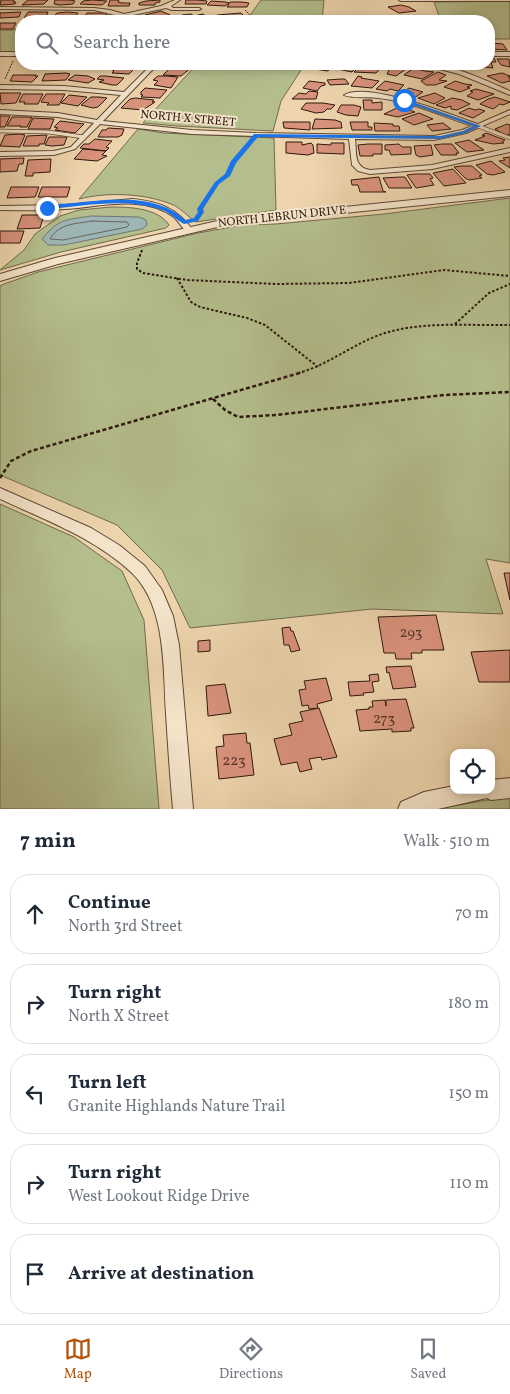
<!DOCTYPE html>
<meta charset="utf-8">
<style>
:root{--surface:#fff;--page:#f2f2f3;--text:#1f2937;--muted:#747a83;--line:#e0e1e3;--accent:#b45309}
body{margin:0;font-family:Vollkorn,serif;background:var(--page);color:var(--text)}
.controls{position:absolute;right:15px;bottom:15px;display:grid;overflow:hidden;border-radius:10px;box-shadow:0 2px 8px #0003}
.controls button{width:45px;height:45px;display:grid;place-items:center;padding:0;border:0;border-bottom:1px solid var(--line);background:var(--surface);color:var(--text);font:25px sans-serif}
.stop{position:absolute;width:15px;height:15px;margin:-11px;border:4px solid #1a73e8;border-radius:50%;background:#fff}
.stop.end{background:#1a73e8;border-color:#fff;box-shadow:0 1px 5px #0008}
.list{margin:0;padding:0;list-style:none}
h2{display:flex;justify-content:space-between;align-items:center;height:65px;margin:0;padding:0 20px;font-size:21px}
h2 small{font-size:16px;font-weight:400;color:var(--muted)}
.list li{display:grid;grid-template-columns:32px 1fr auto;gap:15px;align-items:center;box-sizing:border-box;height:80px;margin:0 10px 10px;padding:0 10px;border:1px solid var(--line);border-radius:20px}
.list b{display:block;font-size:19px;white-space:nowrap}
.list p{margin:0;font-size:16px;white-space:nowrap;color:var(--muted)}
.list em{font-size:16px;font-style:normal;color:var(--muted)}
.icon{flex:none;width:28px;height:28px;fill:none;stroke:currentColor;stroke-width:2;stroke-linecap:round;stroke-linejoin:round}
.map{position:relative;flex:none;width:510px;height:809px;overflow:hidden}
.search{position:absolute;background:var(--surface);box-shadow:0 2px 8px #0003;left:15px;right:15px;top:15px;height:55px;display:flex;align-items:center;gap:12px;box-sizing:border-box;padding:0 18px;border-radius:20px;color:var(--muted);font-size:19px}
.sheet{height:515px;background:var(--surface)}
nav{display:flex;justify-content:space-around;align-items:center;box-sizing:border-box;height:70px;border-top:1px solid var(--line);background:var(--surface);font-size:14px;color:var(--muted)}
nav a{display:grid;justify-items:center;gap:2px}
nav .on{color:var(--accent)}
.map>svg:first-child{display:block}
</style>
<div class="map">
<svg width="510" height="809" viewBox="0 0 510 809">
<rect width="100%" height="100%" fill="#edd4ac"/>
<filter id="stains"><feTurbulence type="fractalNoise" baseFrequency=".004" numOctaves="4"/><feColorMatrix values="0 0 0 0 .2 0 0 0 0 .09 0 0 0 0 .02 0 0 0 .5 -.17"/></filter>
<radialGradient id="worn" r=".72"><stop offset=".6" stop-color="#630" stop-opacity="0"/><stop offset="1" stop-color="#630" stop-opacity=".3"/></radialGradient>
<path fill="#b4bd8c" stroke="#716a4d" d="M 261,0 L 324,0 L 322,21 L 246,21 Z
M 510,1 L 510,39 L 489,39 L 489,21 L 396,21 L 441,21 L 434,2 Z
M 21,26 L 21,52 L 0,52 L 0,30 L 13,30 Z
M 197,64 L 305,64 L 281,101 L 273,131 L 177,126 L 143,123 Z
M 138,129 L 164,133 L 274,138 L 276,210 L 196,222 C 188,217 180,207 171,204 C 143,193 107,192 79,199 Z
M 510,198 L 510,563 L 486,559 L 503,614 L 372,609 L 190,628 L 162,570 L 117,525 L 0,475 L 0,286 L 4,284 L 38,272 L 198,233 L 242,225 L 276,224 L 384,214 Z
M 111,207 C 130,207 158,208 169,225 L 166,228 L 61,252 L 0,270 L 24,250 L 35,234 L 60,216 L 79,210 Z
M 0,504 L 74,537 L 122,571 L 144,620 L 159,809 L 0,809 Z
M 510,796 L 510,809 L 436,809 Z"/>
<path fill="#9db5b4" stroke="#717672" d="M 91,216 L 139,217 L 146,220 L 147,225 L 142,229 L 64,245 L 48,245 L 42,239 C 59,218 66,220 91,216 Z"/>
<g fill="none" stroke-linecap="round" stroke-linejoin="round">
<path stroke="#666661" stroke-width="1" d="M 92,221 L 127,222 L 129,225 L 127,227 L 63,240 L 50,239 C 59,223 76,224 92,221 Z"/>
</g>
<path fill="#d9927c" stroke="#2e180e" d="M 1,0 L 14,0 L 13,2 L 16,2 L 15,4 L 0,5 Z
M 28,0 L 48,0 L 44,4 L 22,5 Z
M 55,0 L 70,0 L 75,1 L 73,4 L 60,5 L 54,4 Z
M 92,0 L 107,1 L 102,5 L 80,4 L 83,1 Z
M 110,0 L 119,0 L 118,2 L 122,3 L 130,3 L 129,6 L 108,6 Z
M 160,0 L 160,2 L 155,3 L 155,5 L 139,5 L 139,3 L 146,1 Z
M 186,0 L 197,0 L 207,1 L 206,4 L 185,4 Z
M 211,1 L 226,2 L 229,3 L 225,6 L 207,5 Z
M 230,2 L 242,2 L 249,3 L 247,7 L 227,7 Z
M 401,5 L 409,7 L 416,11 L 399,13 L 388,7 Z
M 161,11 L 170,15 L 153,20 L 145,15 Z
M 0,12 L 1,13 L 21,12 L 19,17 L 0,18 Z
M 28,12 L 48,12 L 46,17 L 24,18 Z
M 67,12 L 78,13 L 75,18 L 52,18 L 57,13 Z
M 87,13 L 104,13 L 107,14 L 101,19 L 83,18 Z
M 241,13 L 243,15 L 242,17 L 232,18 L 220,18 L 217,15 Z
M 191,14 L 194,16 L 203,14 L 210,19 L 193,21 L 182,15 Z
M 0,23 L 16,23 L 13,29 L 0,29 Z
M 491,43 L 503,44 L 507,50 L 490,49 L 489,44 Z
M 489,58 L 494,58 L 496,62 L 491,62 L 493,68 L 473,66 L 472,64 L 489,64 Z
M 497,59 L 509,59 L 510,67 L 501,65 Z
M 89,64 L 110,64 L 101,69 L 85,67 Z
M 168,64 L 190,66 L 192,67 L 181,76 L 163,75 L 168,70 L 165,68 Z
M 311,64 L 334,64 L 328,71 L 308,68 Z
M 336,64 L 359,64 L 352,72 L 333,68 Z
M 362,64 L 374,64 L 371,66 L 381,68 L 376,73 L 354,72 Z
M 126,65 L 137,66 L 129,74 L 112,73 L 114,71 L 112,70 L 123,67 Z
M 398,65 L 406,69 L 396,76 L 387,74 L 389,70 L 387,68 L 390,66 L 396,67 Z
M 414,68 L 425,71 L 434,72 L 422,79 L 404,75 Z
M 438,72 L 446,75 L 439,80 L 447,81 L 435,85 L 426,85 L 421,81 Z
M 66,73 L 70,74 L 66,80 L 42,81 L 45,74 Z
M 502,73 L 510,76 L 508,77 L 510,77 L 510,81 L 502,83 L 487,76 Z
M 13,75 L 36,75 L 35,76 L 38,76 L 32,82 L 10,81 Z
M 75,75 L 88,76 L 95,79 L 88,83 L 68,80 Z
M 100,76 L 105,76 L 124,78 L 117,85 L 112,85 L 99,82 L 104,80 L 97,79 Z
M 158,76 L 167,76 L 178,77 L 171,88 L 154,85 L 158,81 L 153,80 Z
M 358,76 L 362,77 L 361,78 L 379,81 L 372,88 L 351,86 Z
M 341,79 L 345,79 L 349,84 L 330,85 L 327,80 Z
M 309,81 L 325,83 L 325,85 L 321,86 L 317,91 L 303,88 Z
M 385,81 L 404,85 L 398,91 L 390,89 L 387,91 L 376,89 Z
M 455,81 L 465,84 L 472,85 L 467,87 L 470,88 L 460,92 L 444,87 Z
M 145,88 L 167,90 L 160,98 L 141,97 L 143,95 L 141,95 L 141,92 Z
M 409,88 L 423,92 L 414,98 L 400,94 Z
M 476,89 L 487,92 L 494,94 L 478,100 L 467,96 L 473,92 L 470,91 Z
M 309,91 L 318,92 L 316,99 L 292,99 L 299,93 L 306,94 Z
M 0,93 L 21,93 L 16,103 L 1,104 Z
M 435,93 L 445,98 L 434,104 L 418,98 Z
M 23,94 L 43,94 L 38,104 L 24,104 L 25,102 L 19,102 Z
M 46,94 L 65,94 L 59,105 L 47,105 L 49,103 L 41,102 Z
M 69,95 L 87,97 L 78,106 L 61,103 Z
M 91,97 L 99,97 L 107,98 L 98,107 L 93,108 L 81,105 Z
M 495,97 L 510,102 L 503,105 L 500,104 L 493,109 L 480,104 L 488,99 Z
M 135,98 L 154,100 L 152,102 L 155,102 L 143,110 L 121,108 L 130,99 Z
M 452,98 L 462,100 L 470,104 L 457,110 L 451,109 L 451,106 L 445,108 L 436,105 Z
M 363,100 L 372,100 L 372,103 L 382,102 L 382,110 L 364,110 Z
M 306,103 L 323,103 L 335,105 L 331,109 L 327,109 L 324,112 L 316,113 L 301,109 Z
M 341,105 L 354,105 L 361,107 L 358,116 L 346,115 L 337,112 Z
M 399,107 L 406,109 L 415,112 L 398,117 L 384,114 Z
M 469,108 L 475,110 L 479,109 L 485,111 L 473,118 L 459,113 Z
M 419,113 L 433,119 L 414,125 L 402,119 Z
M 0,116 L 10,116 L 5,127 L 0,127 Z
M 12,117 L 32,117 L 27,127 L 20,127 L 21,126 L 7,126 Z
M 33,118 L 54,119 L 50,129 L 28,129 Z
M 315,119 L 335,120 L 341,122 L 342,128 L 312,129 Z
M 60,121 L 84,124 L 75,133 L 55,130 L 58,128 L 54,127 Z
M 283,122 L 310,122 L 310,130 L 284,128 Z
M 350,122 L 368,122 L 368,127 L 372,127 L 372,130 L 352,130 Z
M 374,123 L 393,124 L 393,126 L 399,126 L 400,131 L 375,131 Z
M 443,123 L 451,129 L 432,131 L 427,125 Z
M 507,124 L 510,125 L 510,135 L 505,135 L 495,129 Z
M 108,128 L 124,129 L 122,135 L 118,137 L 98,137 L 102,130 L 106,130 Z
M 486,133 L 505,140 L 502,142 L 504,143 L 493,144 L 475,140 L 485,136 L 482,135 Z
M 20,134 L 25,135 L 20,147 L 0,146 L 5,135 Z
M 47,135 L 44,144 L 39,144 L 39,146 L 23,146 L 27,136 Z
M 49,137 L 67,137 L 64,145 L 52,146 L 45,145 Z
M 95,139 L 112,141 L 106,147 L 109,148 L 106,151 L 80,148 L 84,144 L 89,144 Z
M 469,140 L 484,150 L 467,152 L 455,143 Z
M 286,142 L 302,142 L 302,145 L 311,143 L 313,145 L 314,153 L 308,155 L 286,153 Z
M 331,143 L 344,143 L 344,154 L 317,153 L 317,144 L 331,145 Z
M 368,144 L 382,144 L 382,154 L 373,154 L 373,156 L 360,156 L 358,145 Z
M 399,144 L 402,147 L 411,147 L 411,154 L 391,155 L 389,150 L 385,150 L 385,145 Z
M 442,144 L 452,144 L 459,153 L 456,153 L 457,155 L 441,155 L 434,145 Z
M 431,145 L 433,155 L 420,157 L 416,155 L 414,146 Z
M 83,149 L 106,151 L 102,155 L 107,156 L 97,161 L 74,159 Z
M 510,157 L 510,168 L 499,161 L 505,160 L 503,158 Z
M 24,158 L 23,164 L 19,164 L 17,171 L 0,172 L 0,159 Z
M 51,159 L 50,172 L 33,173 L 33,176 L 25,176 L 28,160 Z
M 491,161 L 505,172 L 493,175 L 487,174 L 476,165 Z
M 462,166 L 472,166 L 482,175 L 479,176 L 482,178 L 469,180 L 465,178 L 454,167 Z
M 453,169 L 466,183 L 444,186 L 433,173 Z
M 415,174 L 430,174 L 433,178 L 430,179 L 434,185 L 416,188 L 407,175 Z
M 379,177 L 383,191 L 386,192 L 360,192 L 358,185 L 352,185 L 351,180 Z
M 401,177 L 405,177 L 412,188 L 389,188 L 383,178 Z
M 11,187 L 39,187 L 35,197 L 7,198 Z
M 42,187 L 70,187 L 67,197 L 38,197 Z
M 22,215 L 44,215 L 40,228 L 17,229 Z
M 0,231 L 24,231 L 20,243 L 0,243 Z
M 504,573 L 510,573 L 510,600 Z
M 436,615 L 444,650 L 422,650 L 422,653 L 411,653 L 412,659 L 396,659 L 395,653 L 384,653 L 378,617 Z
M 290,627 L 291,631 L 293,631 L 300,650 L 291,652 L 289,645 L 284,645 L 282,628 Z
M 210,640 L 210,651 L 198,652 L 198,641 Z
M 510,650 L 510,682 L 479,682 L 471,652 Z
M 411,666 L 416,687 L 393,689 L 389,672 L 387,673 L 386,667 Z
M 378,674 L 379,681 L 372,682 L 374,692 L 363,693 L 364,695 L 350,696 L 348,682 L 370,681 L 369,675 Z
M 326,678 L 332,700 L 317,704 L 318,708 L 309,709 L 308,705 L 302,706 L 299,690 L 306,689 L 304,681 Z
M 225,684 L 231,713 L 208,716 L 206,686 Z
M 406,699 L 414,728 L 411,728 L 411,731 L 392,732 L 392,729 L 360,731 L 356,710 L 369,709 L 369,707 L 373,707 L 372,701 L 385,700 L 386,706 L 386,700 Z
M 319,708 L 337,757 L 322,760 L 321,757 L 309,759 L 312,769 L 300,772 L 297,762 L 281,765 L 274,739 L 292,735 L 289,724 L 303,721 L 300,712 Z
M 246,733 L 247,743 L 250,743 L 254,775 L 219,779 L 216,747 L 224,746 L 223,735 Z"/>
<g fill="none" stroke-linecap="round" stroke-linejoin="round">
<g stroke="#5e4736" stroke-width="4.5">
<path id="service" d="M 478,126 L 510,138
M 0,131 L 48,132 L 84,137"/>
</g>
<g stroke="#5e4736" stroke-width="2">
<path id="minor" d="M 175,0 L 180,0 L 171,6 L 173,8 L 199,8 L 201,9 L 199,10 L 172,10 L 166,8 L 129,16 L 142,21 L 136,21 L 124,17 L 115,21 L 110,21 L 119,16 L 94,10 L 0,9 L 0,7 L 94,8 L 110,10 L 124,14 L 161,6 Z
M 399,0 L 510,0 L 510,1 L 401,1 Z
M 0,52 L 21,52 L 21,56 L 0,56 Z
M 489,52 L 510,52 L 510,56 L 489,56 Z
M 152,64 L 158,64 L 103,121 L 192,130 L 256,133 L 434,136 L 462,130 L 472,126 C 441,116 411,101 378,98 C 369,96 351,99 344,95 C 368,81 451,115 478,124 L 510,110 L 510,114 L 466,133 L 434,140 L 355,139 C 357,153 353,167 370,170 L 432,165 L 510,148 L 510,152 L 432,169 L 370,174 L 358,171 L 352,165 L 349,139 L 192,134 L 100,124 L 75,149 L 54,155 L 0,156 L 0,152 L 54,151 L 71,147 L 94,123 L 58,117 L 0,114 L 0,110 L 58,113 L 97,120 L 121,95 L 64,90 L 0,89 L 0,85 L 64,86 L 124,92 Z
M 420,64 C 449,62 484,80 510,91 L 510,95 L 459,74 Z
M 133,199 C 160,202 176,208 193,230 L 189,232 L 186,232 C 182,227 178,221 174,217 C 142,194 101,207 65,209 C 44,211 22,210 0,210 L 0,206 L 66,205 Z"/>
</g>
<g stroke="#5e4736" stroke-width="2">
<path id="tertiary" d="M 510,190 L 510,196 L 226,225 L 58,264 L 0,281 L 0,274 L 55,258 L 226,219 Z
M 0,488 L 91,528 L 119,545 L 145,566 L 162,590 L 173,616 L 179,645 L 193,809 L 173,809 C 170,777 168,746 166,714 C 163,670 167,607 132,573 C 95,538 45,520 0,499 Z
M 510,778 L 510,798 L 491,800 L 487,798 L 438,809 L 398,809 L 401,802 L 424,792 L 454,786 L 454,790 L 491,790 L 491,780 Z"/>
</g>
<path stroke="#2e180e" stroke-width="1" stroke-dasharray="2 1" stroke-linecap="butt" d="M 245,10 L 256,21
M 5,79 L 13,61"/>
<path stroke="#2e180e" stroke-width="2" stroke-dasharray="2.5 2" stroke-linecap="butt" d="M 196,219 L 201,212 L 200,209 L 217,183 L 227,175 L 233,162 L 251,143
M 142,250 L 137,263 L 137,269 L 143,273 L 187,280 L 276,284 L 349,283 L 444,270 L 510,276
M 177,278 L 191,302 L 200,307 L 247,318 L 265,325 L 318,367
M 455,324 L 489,293 L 510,284
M 298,373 C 325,366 348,348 374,337 C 415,320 466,326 510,325"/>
<path stroke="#2e180e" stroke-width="2.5" stroke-dasharray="4 2.5" stroke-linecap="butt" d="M 213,399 L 225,410 L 238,417 L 276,415 L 444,395 L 510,392
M 0,478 L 11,461 L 31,451 L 303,372"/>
<use href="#service" stroke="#f3e3c9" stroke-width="3"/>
<use href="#minor" fill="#f3e3c9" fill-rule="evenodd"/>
<use href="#tertiary" fill="#f3e3c9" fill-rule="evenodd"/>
</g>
<path fill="#1a73e8" d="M 404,99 L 481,126 L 466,133 L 441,139 L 258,137 L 236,163 L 230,176 L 219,184 L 203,209 L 204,212 L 198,221 L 184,224 C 176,220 171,213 162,210 C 125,197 85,206 47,209 L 44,208 C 52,203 65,204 74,203 C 110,199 156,193 185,220 L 194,218 L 198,212 L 197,209 L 215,182 L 225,174 L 231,161 L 254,134 L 441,136 L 463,131 L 473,126 L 402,101 Z"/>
<g text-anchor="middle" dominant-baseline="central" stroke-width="4" stroke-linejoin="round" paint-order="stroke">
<g font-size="12" fill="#2e180e" stroke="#f3e3c9">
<text transform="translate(188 119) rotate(5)">NORTH X STREET</text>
<text transform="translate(282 217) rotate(-6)">NORTH LEBRUN DRIVE</text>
</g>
<g font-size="15" fill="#59362a">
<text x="411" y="633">293</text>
<text x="384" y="719">273</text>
<text x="234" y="761">223</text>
</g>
</g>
<rect width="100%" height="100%" filter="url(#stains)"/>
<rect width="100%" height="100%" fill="url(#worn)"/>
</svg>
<div class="controls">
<button><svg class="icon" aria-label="locate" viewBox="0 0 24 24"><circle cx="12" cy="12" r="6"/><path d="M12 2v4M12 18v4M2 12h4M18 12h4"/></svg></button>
</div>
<div class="stop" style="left:404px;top:100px"></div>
<div class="stop end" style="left:47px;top:208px"></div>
<div class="search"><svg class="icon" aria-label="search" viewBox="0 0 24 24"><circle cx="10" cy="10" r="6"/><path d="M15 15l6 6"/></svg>Search here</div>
</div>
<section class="sheet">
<h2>7 min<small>Walk · 510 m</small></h2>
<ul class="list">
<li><svg class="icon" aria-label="ahead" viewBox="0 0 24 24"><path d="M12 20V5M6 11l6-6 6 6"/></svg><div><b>Continue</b><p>North 3rd Street</p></div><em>70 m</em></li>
<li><svg class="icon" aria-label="right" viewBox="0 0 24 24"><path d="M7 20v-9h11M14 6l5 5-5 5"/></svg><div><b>Turn right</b><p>North X Street</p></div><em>180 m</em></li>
<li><svg class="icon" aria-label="left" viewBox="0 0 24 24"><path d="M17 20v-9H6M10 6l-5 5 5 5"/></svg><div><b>Turn left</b><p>Granite Highlands Nature Trail</p></div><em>150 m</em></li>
<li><svg class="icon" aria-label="right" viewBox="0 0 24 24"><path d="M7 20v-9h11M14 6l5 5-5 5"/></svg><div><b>Turn right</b><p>West Lookout Ridge Drive</p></div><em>110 m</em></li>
<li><svg class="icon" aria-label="arrive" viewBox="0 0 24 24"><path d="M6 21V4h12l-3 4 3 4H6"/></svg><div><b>Arrive at destination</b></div></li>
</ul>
</section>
<nav>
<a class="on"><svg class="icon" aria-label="map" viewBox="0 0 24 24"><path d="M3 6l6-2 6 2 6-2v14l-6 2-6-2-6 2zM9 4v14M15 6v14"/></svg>Map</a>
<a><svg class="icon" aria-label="directions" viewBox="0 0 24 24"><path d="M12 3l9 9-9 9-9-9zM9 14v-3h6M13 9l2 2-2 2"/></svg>Directions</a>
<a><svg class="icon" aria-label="saved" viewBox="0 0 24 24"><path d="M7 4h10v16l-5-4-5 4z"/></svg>Saved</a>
</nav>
